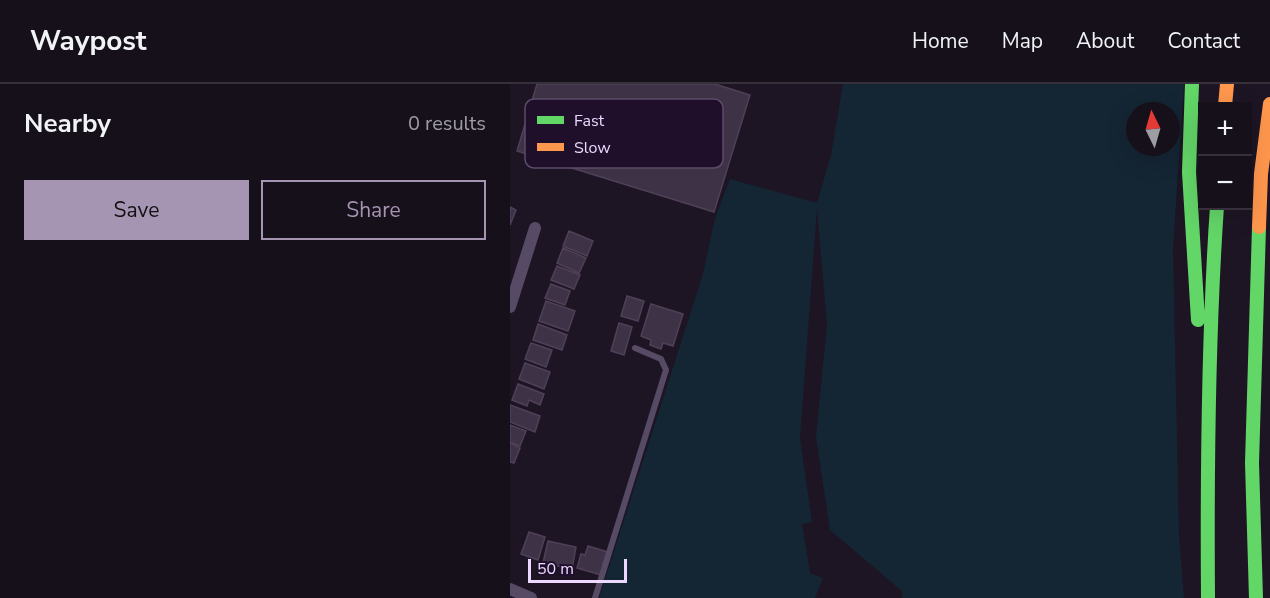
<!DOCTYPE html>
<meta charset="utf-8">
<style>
:root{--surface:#16101b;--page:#1f1924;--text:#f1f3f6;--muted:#9e9da3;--line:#35303a;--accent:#a594b2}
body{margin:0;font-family:"Nunito Sans",sans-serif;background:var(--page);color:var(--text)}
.controls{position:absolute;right:18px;top:18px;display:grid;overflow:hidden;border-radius:0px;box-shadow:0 6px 24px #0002}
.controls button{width:54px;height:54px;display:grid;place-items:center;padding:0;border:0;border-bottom:2px solid var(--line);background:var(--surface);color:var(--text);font:30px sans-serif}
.compass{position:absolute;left:616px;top:18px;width:54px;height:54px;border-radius:50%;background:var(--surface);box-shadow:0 6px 24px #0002;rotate:355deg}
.scale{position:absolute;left:18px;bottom:15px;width:99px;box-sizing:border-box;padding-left:6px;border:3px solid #edd8ff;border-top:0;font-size:16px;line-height:21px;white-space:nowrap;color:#edd8ff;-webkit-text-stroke:4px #1f0f2a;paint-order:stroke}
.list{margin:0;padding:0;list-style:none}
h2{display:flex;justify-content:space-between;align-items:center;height:78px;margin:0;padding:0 24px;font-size:26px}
h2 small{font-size:20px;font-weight:400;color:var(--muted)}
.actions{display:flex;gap:12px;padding:18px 24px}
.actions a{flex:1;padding:14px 0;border:2px solid var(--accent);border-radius:0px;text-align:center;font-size:21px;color:var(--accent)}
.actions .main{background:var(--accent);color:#111}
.map{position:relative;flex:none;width:760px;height:514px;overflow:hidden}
header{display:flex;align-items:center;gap:36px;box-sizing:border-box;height:84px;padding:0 30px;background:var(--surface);border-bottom:2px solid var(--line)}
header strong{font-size:28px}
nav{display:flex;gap:33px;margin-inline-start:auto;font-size:21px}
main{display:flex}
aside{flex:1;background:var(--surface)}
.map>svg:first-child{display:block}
</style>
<header>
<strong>Waypost</strong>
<nav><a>Home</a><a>Map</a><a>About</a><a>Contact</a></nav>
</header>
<main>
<aside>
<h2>Nearby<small>0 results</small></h2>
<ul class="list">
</ul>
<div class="actions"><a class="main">Save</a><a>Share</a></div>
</aside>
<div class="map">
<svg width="760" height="514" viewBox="0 0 760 514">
<rect width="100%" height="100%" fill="#1e1524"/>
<path fill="#142533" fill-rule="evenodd" d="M 333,0 L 674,0 L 663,164 L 669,451 L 674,514 L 392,514 L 393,508 L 320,446 L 306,353 L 317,241 L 307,124 L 290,354 L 302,438 L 292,440 L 300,489 L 313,494 L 305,514 L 89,514 L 193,190 L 205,134 L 220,95 L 307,119 L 321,71 ZM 625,27 L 661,27 L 661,63 L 625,63 Z"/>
<path fill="#3e3346" stroke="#4f4058" stroke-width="1.5" d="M 27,0 L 205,0 L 240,11 L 204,128 L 7,67 Z
M 0,123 L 6,126 L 0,141 Z
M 59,147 L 83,157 L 77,172 L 53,162 Z
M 53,164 L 76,174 L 69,189 L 47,179 Z
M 47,182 L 70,191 L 64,205 L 41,196 Z
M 41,200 L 60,207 L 55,221 L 35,214 Z
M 117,212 L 134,217 L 128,237 L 111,232 Z
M 36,217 L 65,227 L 58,247 L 29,237 Z
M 141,220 L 173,230 L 163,262 L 153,259 L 151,265 L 140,261 L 141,256 L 131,252 Z
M 109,239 L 122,243 L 114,271 L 101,267 Z
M 28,240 L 57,251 L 52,266 L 23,256 Z
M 21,259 L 42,266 L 36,283 L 15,275 Z
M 15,279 L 40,288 L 34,305 L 9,295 Z
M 8,300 L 34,310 L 30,321 L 19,316 L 17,322 L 2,316 Z
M 0,321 L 30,332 L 25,348 L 0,338 Z
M 0,341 L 16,347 L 10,362 L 0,358 Z
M 0,359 L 10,364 L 4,379 L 0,378 Z
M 19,448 L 35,453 L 28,476 L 11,470 Z
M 38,457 L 66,463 L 62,485 L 33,479 Z
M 78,462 L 98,468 L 91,491 L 67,484 L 71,470 L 75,471 Z"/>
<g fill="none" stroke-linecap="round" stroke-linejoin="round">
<path stroke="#574a65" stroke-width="6" d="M 85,514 L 156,286 L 151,275 L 125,264"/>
<path stroke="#574a65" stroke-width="12" d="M 0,223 L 25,144
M 0,505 L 21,514"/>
<path stroke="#63d668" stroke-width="14" d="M 682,0 L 679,88 L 688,236
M 698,514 C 697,383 698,253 707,122
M 746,514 L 742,379 L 749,143"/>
<path stroke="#ff974d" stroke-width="14" d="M 715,22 L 717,0
M 749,143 L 751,90 L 760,20"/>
</g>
<rect x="15" y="15" width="198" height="69" rx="9" fill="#1f0f2a" stroke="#5d4b6a" stroke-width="1.5"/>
<rect x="27" y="32" width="27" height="8" fill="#63d668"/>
<rect x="27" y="59" width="27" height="8" fill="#ff974d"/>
<g font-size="16" fill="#edd8ff">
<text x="64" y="42">Fast</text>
<text x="64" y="69">Slow</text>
</g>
</svg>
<div class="controls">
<button>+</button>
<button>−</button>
</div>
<svg class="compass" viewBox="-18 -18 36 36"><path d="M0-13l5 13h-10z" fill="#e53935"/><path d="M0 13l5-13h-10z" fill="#9e9da3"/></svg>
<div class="scale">50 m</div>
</div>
</main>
